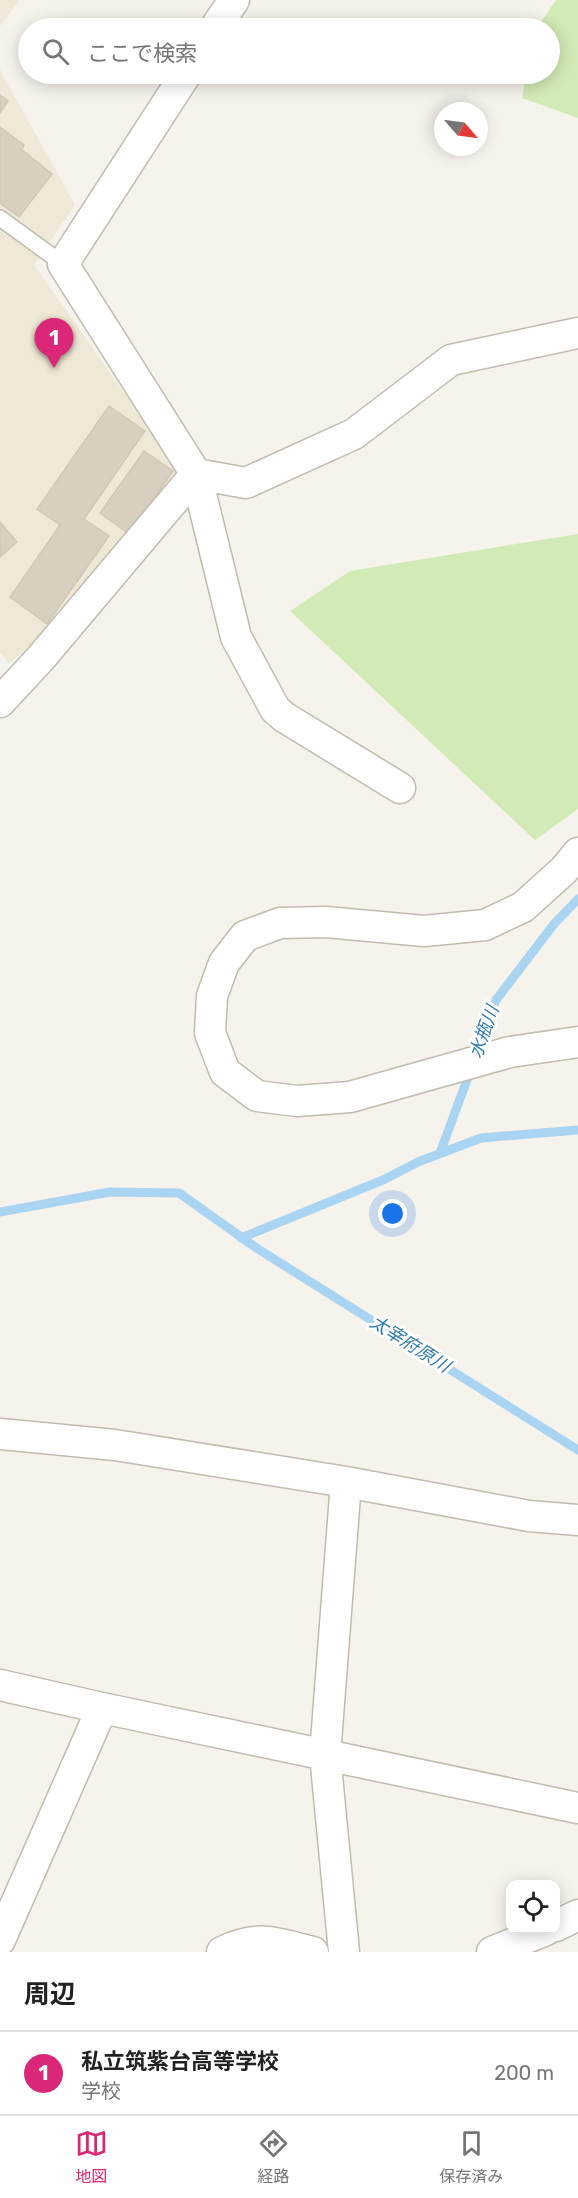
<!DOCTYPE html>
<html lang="ja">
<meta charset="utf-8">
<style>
:root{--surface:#fff;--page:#f2f2f2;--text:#222;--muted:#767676;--line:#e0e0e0;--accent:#db2777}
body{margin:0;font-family:Rubik,"Noto Sans JP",sans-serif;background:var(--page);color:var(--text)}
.controls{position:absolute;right:18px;bottom:18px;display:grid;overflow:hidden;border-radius:12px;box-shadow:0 3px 15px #0003}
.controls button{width:54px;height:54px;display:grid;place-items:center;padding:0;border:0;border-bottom:2px solid var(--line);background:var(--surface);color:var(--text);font:30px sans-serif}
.compass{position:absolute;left:434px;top:102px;width:54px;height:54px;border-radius:50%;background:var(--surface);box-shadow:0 3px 15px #0003;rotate:118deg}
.you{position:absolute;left:393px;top:1214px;width:21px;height:21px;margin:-15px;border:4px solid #fff;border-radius:50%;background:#1a73e8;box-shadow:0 0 0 9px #1a73e833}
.badge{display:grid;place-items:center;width:39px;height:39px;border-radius:50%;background:var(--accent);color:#fff;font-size:20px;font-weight:700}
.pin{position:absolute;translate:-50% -50px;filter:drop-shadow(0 2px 3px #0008)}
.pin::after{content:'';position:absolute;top:32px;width:21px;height:18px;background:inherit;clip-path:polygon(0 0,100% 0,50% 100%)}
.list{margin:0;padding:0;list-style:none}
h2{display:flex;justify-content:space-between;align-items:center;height:78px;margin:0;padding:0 24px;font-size:26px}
h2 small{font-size:20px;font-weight:400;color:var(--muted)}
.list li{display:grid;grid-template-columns:39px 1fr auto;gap:18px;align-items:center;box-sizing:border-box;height:84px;padding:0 24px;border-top:2px solid var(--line)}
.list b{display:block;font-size:22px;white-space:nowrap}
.list p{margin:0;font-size:20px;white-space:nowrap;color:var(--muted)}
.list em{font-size:20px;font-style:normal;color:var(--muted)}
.icon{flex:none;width:33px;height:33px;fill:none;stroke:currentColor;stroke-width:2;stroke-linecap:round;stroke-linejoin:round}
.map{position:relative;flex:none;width:578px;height:1952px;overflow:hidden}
.search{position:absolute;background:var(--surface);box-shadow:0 3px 15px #0003;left:18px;right:18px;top:18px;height:66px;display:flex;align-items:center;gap:15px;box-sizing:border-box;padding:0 21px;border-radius:33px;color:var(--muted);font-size:22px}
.sheet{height:162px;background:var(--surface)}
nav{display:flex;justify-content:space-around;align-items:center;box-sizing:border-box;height:84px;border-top:2px solid var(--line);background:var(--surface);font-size:16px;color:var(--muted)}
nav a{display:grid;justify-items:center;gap:3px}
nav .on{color:var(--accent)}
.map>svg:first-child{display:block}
</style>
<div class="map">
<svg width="578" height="1952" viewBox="0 0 578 1952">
<rect width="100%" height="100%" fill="#f6f3ec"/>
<path fill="#efe8d6" d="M 0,0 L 20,0 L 0,26 Z
M 0,70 L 75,205 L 34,265 L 180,472 L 40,642 L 8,663 L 0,652 Z"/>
<path fill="#d2eab5" d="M 556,0 L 578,0 L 578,118 L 522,98 L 526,74 L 550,74 L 550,28 L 537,28 Z
M 578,534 L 578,809 L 535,840 L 290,611 L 350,571 Z"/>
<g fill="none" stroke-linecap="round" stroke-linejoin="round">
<path stroke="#a9d4f2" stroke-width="9" d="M 476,1056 L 496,1000 L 554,924 L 578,899
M 440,1153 L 471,1069
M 0,1212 L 110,1192 L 179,1193 L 258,1249 L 578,1450
M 241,1238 L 383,1180 L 418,1162 L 481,1138 L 578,1130"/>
</g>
<path fill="#d8cfc1" stroke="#d3c7b4" stroke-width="1.5" d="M 0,95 L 8,101 L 0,113 Z
M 0,127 L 24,145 L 22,150 L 52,174 L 19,217 L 0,203 Z
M 109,406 L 145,431 L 84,519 L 109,536 L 47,624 L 10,597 L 60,525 L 37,509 Z
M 144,451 L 173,471 L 129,534 L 100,513 Z
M 0,522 L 17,542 L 0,557 Z"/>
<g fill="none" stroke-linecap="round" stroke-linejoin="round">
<g stroke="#c2bbae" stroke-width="18">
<path id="service" d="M 0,218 L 63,264"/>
</g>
<g stroke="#c2bbae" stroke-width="33">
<path id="minor" d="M 215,28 L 234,0
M 186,74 L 63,264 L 196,474 L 236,637 L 275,709 L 284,717 L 400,788
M 0,702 L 40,659 L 196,474 L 246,483 L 354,434 L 451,360 L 578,333
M 578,853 L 564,870 L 523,907 L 485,925 L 424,931 L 326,922 L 280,923 L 245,936 L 224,963 L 212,996 L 210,1033 L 225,1072 L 257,1096 L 297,1101 L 350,1097 L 510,1052 L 578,1042
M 0,1434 L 115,1445 L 346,1482 L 529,1516 L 578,1520
M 0,1685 L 102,1708 L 578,1808
M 556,1926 L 578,1915
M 0,1940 L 102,1708
M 222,1952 C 258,1934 276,1943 313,1952
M 344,1952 L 325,1755 L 346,1482
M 492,1952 L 546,1930"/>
</g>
<use href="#service" stroke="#fff" stroke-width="15"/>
<use href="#minor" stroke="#fff" stroke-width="30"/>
</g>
<g text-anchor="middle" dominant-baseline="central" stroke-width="6" stroke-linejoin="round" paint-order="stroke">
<g font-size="18" font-style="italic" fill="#2e7ab2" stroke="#fff">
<text transform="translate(484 1032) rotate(-70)">水瓶川</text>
<text transform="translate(410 1344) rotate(32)">太宰府原川</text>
</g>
</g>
</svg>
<div class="controls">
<button><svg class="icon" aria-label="locate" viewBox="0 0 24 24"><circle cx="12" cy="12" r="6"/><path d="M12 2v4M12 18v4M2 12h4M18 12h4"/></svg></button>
</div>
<svg class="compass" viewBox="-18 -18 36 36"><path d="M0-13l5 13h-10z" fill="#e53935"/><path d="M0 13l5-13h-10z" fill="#767676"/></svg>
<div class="you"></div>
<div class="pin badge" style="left:54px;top:368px">1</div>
<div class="search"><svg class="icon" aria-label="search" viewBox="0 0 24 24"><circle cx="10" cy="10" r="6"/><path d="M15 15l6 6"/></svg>ここで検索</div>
</div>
<section class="sheet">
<h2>周辺<small></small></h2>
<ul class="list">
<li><span class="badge">1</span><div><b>私立筑紫台高等学校</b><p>学校</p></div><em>200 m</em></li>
</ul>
</section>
<nav>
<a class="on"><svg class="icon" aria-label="map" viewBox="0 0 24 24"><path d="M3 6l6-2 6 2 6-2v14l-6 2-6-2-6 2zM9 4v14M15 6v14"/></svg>地図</a>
<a><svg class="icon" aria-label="directions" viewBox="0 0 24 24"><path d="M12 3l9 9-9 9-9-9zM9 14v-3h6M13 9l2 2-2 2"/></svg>経路</a>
<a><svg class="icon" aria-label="saved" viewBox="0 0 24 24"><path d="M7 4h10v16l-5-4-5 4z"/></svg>保存済み</a>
</nav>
